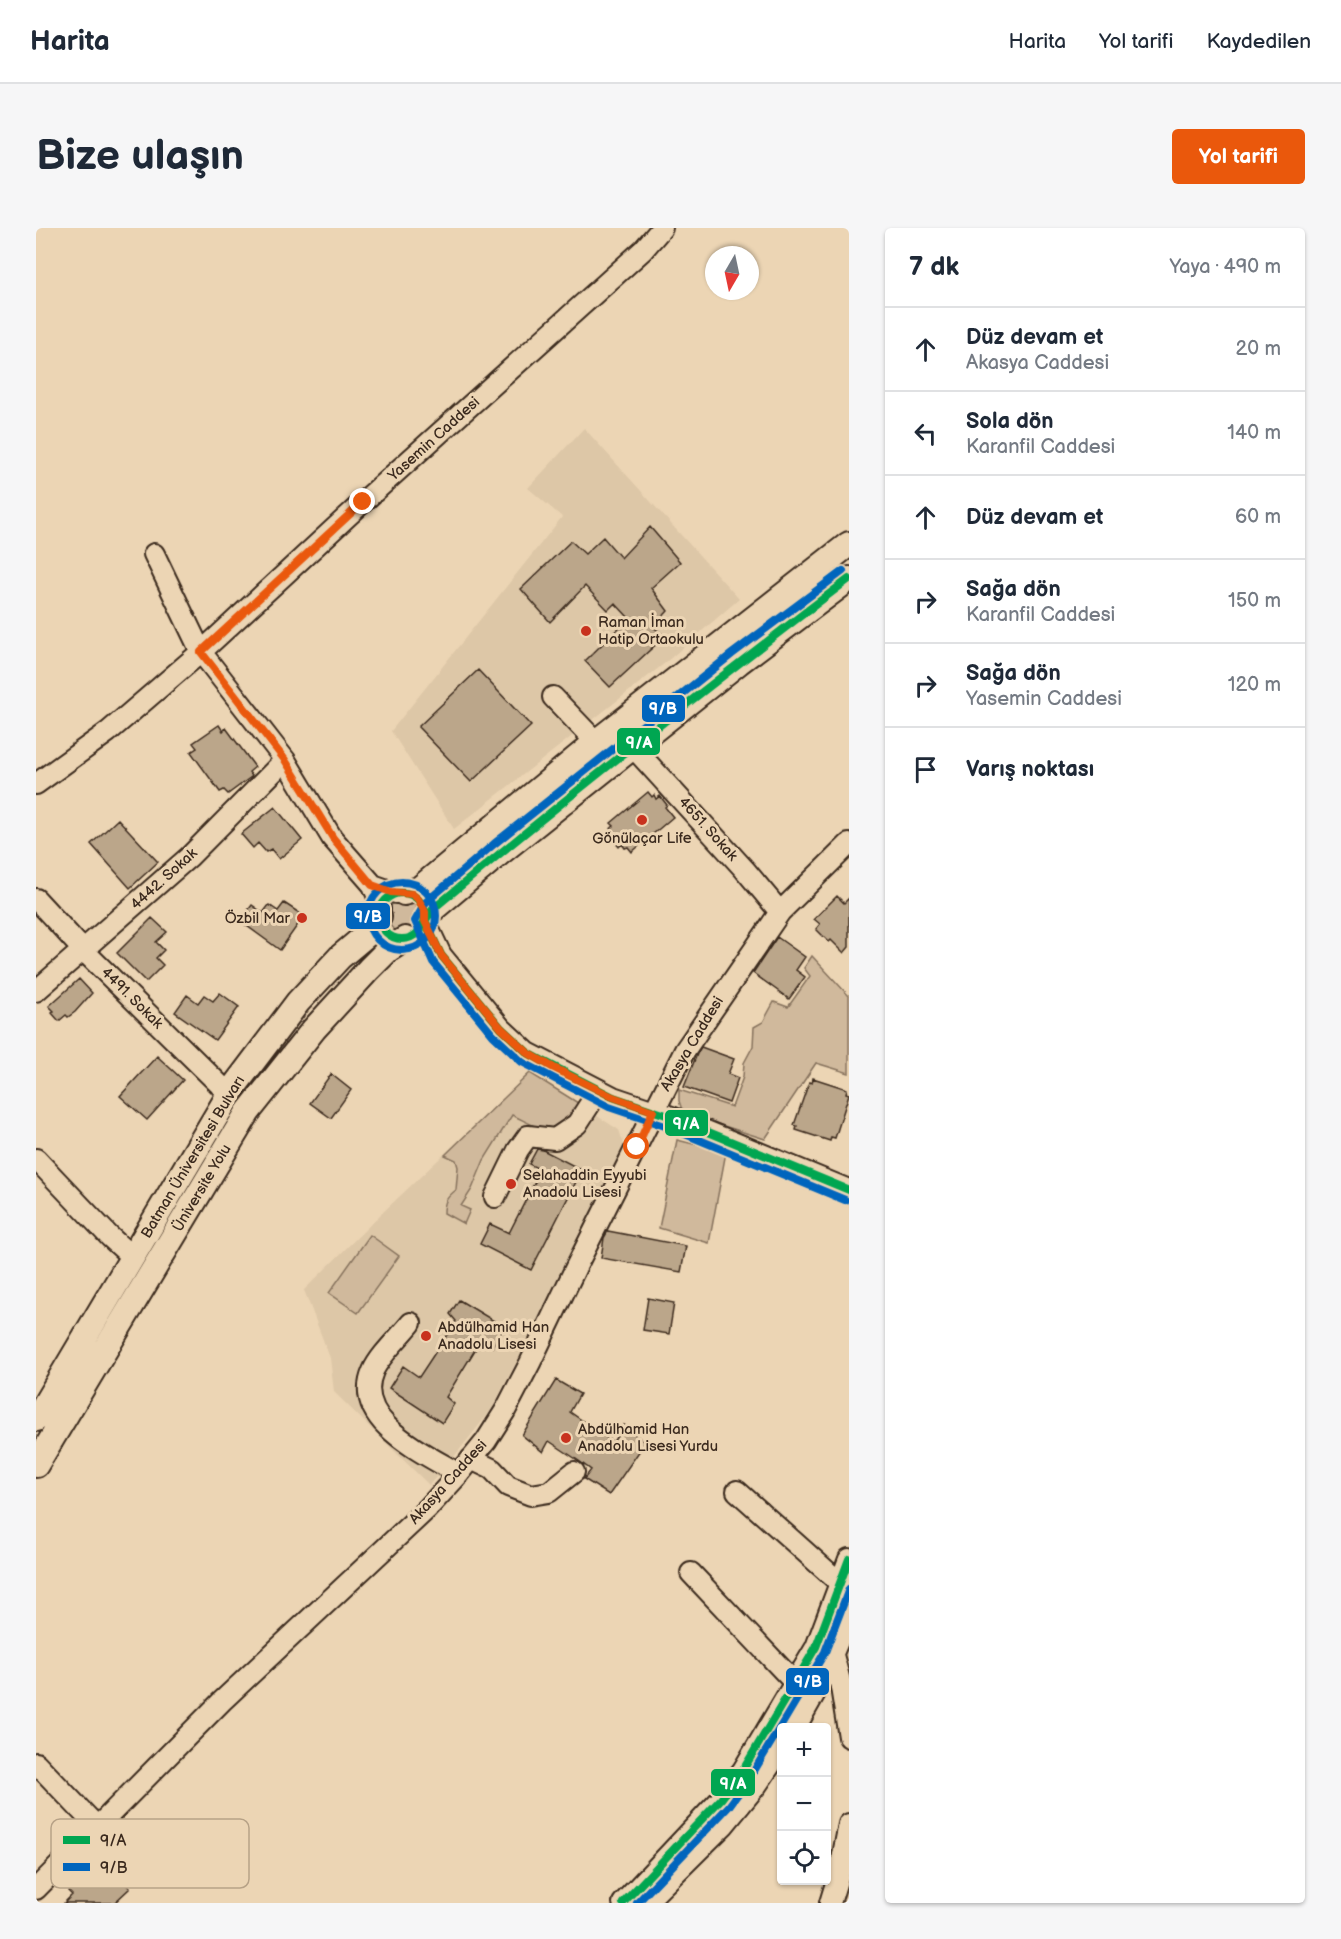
<!DOCTYPE html>
<html lang="tr">
<meta charset="utf-8">
<style>
:root{--surface:#fff;--page:#f6f6f7;--text:#1f2937;--muted:#747a83;--line:#e0e1e3;--accent:#ea580c}
body{margin:0;font-family:"Balsamiq Sans",sans-serif;background:var(--page);color:var(--text)}
.controls{position:absolute;right:18px;bottom:18px;display:grid;overflow:hidden;border-radius:6px;box-shadow:0 2px 4px #0004}
.controls button{width:54px;height:54px;display:grid;place-items:center;padding:0;border:0;border-bottom:2px solid var(--line);background:var(--surface);color:var(--text);font:30px sans-serif}
.compass{position:absolute;left:669px;top:18px;width:54px;height:54px;border-radius:50%;background:var(--surface);box-shadow:0 2px 4px #0004;rotate:189deg}
.stop{position:absolute;width:18px;height:18px;margin:-14px;border:4px solid #ea580c;border-radius:50%;background:#fff}
.stop.end{background:#ea580c;border-color:#fff;box-shadow:0 2px 6px #0008}
.list{margin:0;padding:0;list-style:none}
h2{display:flex;justify-content:space-between;align-items:center;height:78px;margin:0;padding:0 24px;font-size:26px}
h2 small{font-size:20px;font-weight:400;color:var(--muted)}
.list li{display:grid;grid-template-columns:39px 1fr auto;gap:18px;align-items:center;box-sizing:border-box;height:84px;padding:0 24px;border-top:2px solid var(--line)}
.list b{display:block;font-size:22px;white-space:nowrap}
.list p{margin:0;font-size:20px;white-space:nowrap;color:var(--muted)}
.list em{font-size:20px;font-style:normal;color:var(--muted)}
.icon{flex:none;width:33px;height:33px;fill:none;stroke:currentColor;stroke-width:2;stroke-linecap:round;stroke-linejoin:round}
.map{position:relative;flex:none;width:813px;height:1675px;overflow:hidden;border-radius:6px}
header{display:flex;align-items:center;gap:36px;box-sizing:border-box;height:84px;padding:0 30px;background:var(--surface);border-bottom:2px solid var(--line)}
header strong{font-size:28px}
nav{display:flex;gap:33px;margin-inline-start:auto;font-size:21px}
.intro{display:flex;align-items:center;justify-content:space-between;box-sizing:border-box;height:144px;padding:0 36px}
h1{margin:0;font-size:42px}
.button{padding:15px 27px;border-radius:6px;background:var(--accent);color:#fff;font-size:21px;font-weight:700}
main{display:flex;gap:36px;padding:0 36px}
aside{flex:1;background:var(--surface);border-radius:6px;box-shadow:0 2px 4px #0004}
.map>svg:first-child{display:block}
</style>
<header>
<strong>Harita</strong>
<nav><a>Harita</a><a>Yol tarifi</a><a>Kaydedilen</a></nav>
</header>
<div class="intro"><h1>Bize ulaşın</h1><a class="button">Yol tarifi</a></div>
<main>
<div class="map">
<svg width="813" height="1675" viewBox="0 0 813 1675">
<rect width="100%" height="100%" fill="#ecd5b4"/>
<filter id="ink" filterUnits="userSpaceOnUse"><feTurbulence type="fractalNoise" baseFrequency=".0167" numOctaves="2"/><feDisplacementMap in="SourceGraphic" scale="12" xChannelSelector="R" yChannelSelector="G"/><feConvolveMatrix kernelMatrix="1 2 1 2 8 2 1 2 1" color-interpolation-filters="sRGB"/></filter>
<g filter="url(#ink)">
<path fill="#ddc7a7" d="M 548,200 L 703,371 L 629,435 L 418,601 L 355,503 L 526,289 L 492,260 Z
M 494,845 L 583,902 L 590,923 L 456,1181 L 413,1235 L 393,1257 L 298,1164 L 294,1130 L 268,1062 L 345,986 Z"/>
<path fill="#d0b99c" stroke="#86725d" stroke-width="1.5" d="M351 688a16 16 0 1 1 32 0a16 16 0 1 1-32 0Z
M 776,728 L 813,768 L 813,845 L 780,835 L 729,911 L 647,885 L 643,873 L 643,862 L 696,879 L 707,849 L 708,835 L 717,818 L 718,799 L 727,794 L 738,774 L 752,779 L 774,748 L 768,740 Z
M 494,845 L 542,875 L 542,884 C 514,911 508,902 476,887 L 448,932 L 436,961 L 425,978 L 434,982 L 428,996 L 408,985 C 408,973 411,969 420,962 L 422,939 L 420,932 L 409,927 Z
M 641,912 L 690,924 L 673,1015 L 623,1000 Z
M 334,1007 L 363,1028 L 322,1085 L 293,1065 Z"/>
<path fill="#bba68a" stroke="#3b2a1e" stroke-width="1.5" d="M 614,299 L 644,334 L 615,360 L 632,383 L 617,399 L 629,408 L 574,459 L 549,433 L 593,390 L 579,375 L 572,382 L 549,358 L 514,394 L 485,361 L 535,313 L 549,326 L 567,309 L 585,330 Z
M 442,442 L 495,498 L 435,554 L 382,499 Z
M 183,497 L 187,503 L 190,500 L 219,539 L 213,544 L 216,548 L 215,549 L 192,566 L 188,562 L 184,564 L 155,524 L 161,520 L 157,515 Z
M 612,564 L 616,569 L 618,567 L 620,571 L 624,568 L 631,577 L 629,579 L 637,589 L 596,624 L 592,619 L 589,620 L 586,616 L 583,619 L 573,607 L 577,604 L 574,601 L 578,598 L 575,595 Z
M 239,579 L 266,612 L 243,631 L 235,621 L 230,624 L 222,615 L 217,620 L 205,606 Z
M 82,591 L 122,634 L 94,660 L 55,616 Z
M 801,668 L 808,675 L 813,670 L 813,719 L 808,725 L 795,712 L 793,714 L 780,701 L 784,696 L 778,691 Z
M 248,675 L 268,688 L 244,722 L 204,693 L 216,677 L 227,685 L 233,677 L 242,683 Z
M 116,690 L 131,704 L 120,714 L 128,722 L 120,730 L 127,737 L 110,754 L 81,725 Z
M 741,709 L 769,729 L 760,742 L 769,749 L 753,771 L 717,745 Z
M 43,751 L 56,765 L 39,784 L 32,789 L 30,787 L 23,793 L 16,785 L 18,783 L 13,778 Z
M 184,765 L 203,779 L 179,812 L 139,784 L 151,767 L 162,775 L 168,767 L 177,773 Z
M 665,819 L 698,831 L 692,846 L 702,850 L 693,875 L 648,859 L 661,826 Z
M 121,828 L 147,852 L 111,892 L 84,868 Z
M 295,846 L 315,862 L 295,890 L 274,875 Z
M 777,850 L 811,861 L 810,865 L 813,866 L 799,910 L 795,909 L 794,913 L 760,902 L 761,898 L 758,897 L 773,854 L 776,855 Z
M 501,921 L 507,922 L 546,942 L 495,1042 L 444,1016 L 454,996 L 473,1005 L 505,942 L 493,936 Z
M 572,1003 L 650,1018 L 645,1044 L 565,1030 L 568,1010 Z
M 612,1070 L 638,1075 L 633,1106 L 607,1102 Z
M 423,1072 L 468,1099 L 456,1119 L 445,1112 L 410,1169 L 418,1176 L 406,1195 L 353,1160 L 367,1138 L 383,1149 L 420,1093 L 414,1086 Z
M 520,1152 L 544,1166 L 534,1184 L 577,1214 L 588,1197 L 609,1215 L 573,1267 L 548,1251 L 555,1242 L 543,1233 L 513,1213 L 507,1224 L 486,1207 Z
M 64,1631 L 70,1636 L 74,1632 L 92,1651 L 88,1655 L 94,1660 L 78,1675 L 28,1675 L 36,1667 L 32,1663 Z"/>
<g fill="none" stroke-linecap="round" stroke-linejoin="round">
<g stroke="#3b2a1e" stroke-width="24">
<path id="minor" d="M 118,326 L 165,424 L 249,532 L 296,610 L 337,657
M 517,469 L 560,514
M 597,519 L 709,642 L 744,684
M 0,556 L 72,504 L 165,424 L 327,274 L 607,22 L 626,0
M 0,671 L 47,722 L 184,857 L 192,868
M 344,681 L 341,667 L 337,657 L 360,665
M 389,693 L 405,727 L 465,800 L 492,825 L 577,869 L 636,889 L 813,962
M 0,763 L 153,629 L 249,532
M 0,931 L 74,1009 L 96,1029
M 459,969 L 482,922 L 492,908 L 519,911 L 541,896 L 563,862
M 375,1095 C 364,1109 344,1127 337,1143 C 315,1193 388,1225 423,1246
M 435,1231 L 456,1241 L 472,1258 L 495,1267 L 513,1264 L 538,1244
M 701,1263 L 804,1355
M 655,1345 L 759,1455
M 797,1427 L 804,1453 L 813,1509
M 759,1500 L 784,1456 L 813,1387
M 0,1535 L 62,1600
M 0,1661 L 186,1473 L 391,1281 L 423,1246 L 450,1213 L 469,1183 L 494,1135 L 540,1039 L 649,822 L 744,684 L 813,616
M 587,1675 L 685,1571 L 707,1542 L 780,1419 L 813,1331
M 609,1675 L 688,1597 L 720,1558 L 746,1520
M 794,1675 L 804,1642 L 813,1596"/>
</g>
<g stroke="#3b2a1e" stroke-width="28">
<path id="major" d="M 368,665 L 383,661 L 560,514 L 813,316
M 389,693 L 397,681 L 465,624 L 703,434 L 813,351
M 0,1191 L 197,860 L 262,774 L 304,729 L 335,703 L 343,689
M 0,1237 L 212,884 L 278,801 L 333,741 L 352,722 L 369,711"/>
</g>
<use href="#minor" stroke="#ecd5b4" stroke-width="20"/>
<use href="#major" stroke="#ecd5b4" stroke-width="24"/>
<g stroke="#ecd5b4" stroke-width="12">
<path id="bus-1" d="M 813,351 C 672,458 533,567 397,681 L 389,693 L 405,727 L 465,800 L 492,825 L 577,869 L 636,889 L 813,962
M343 688a23 23 0 1 1 46 0a23 23 0 1 1-46 0Z
M 587,1675 L 685,1571 L 707,1542 L 780,1419 L 813,1331"/>
</g>
<g stroke="#ecd5b4" stroke-width="12">
<path id="bus-2" d="M 807,343 L 696,426 L 458,616 L 390,674 L 379,693 L 397,734 L 457,807 L 486,834 L 573,879 L 632,899 L 809,972
M332 688a34 34 0 1 1 68 0a34 34 0 1 1-68 0Z
M 601,1675 L 693,1578 L 715,1548 L 789,1424 L 813,1361"/>
</g>
<use href="#bus-1" stroke="#00a651" stroke-width="8"/>
<use href="#bus-2" stroke="#0065bd" stroke-width="8"/>
</g>
</g>
<g fill="none" stroke-linecap="round" stroke-linejoin="round" filter="url(#ink)">
<path stroke="#ea580c" stroke-width="8" d="M 327,274 L 165,424 L 249,532 L 297,610 L 336,657 L 355,664 L 376,666 L 382,671 L 389,684 L 389,693 L 405,727 L 465,800 L 492,825 L 518,840 L 577,869 L 617,883 L 601,919"/>
</g>
<g fill="#c8321e" stroke="#ecd5b4" stroke-width="2">
<circle cx="550" cy="403" r="6"/>
<circle cx="606" cy="592" r="6"/>
<circle cx="266" cy="690" r="6"/>
<circle cx="475" cy="956" r="6"/>
<circle cx="390" cy="1108" r="6"/>
<circle cx="530" cy="1210" r="6"/>
</g>
<g text-anchor="middle" dominant-baseline="central" stroke-width="6" stroke-linejoin="round" paint-order="stroke">
<g font-size="15" fill="#3b2a1e" stroke="#ecd5b4">
<text transform="translate(398 211) rotate(-42)">Yasemin Caddesi</text>
<text transform="translate(672 601) rotate(48)">4651. Sokak</text>
<text transform="translate(128 651) rotate(-42)">4442. Sokak</text>
<text transform="translate(96 770) rotate(45)">4491. Sokak</text>
<text transform="translate(656 816) rotate(-59)">Akasya Caddesi</text>
<text transform="translate(157 929) rotate(-59)">Batman Üniversitesi Bulvarı</text>
<text transform="translate(166 960) rotate(-59)">Üniversite Yolu</text>
<text transform="translate(412 1254) rotate(-48)">Akasya Caddesi</text>
</g>
<g font-size="15" fill="#3b2a1e" stroke="#ecd5b4" text-anchor="start">
<text x="562" y="394">Raman İman<tspan x="562" dy="17">Hatip Ortaokulu</tspan></text>
<text x="606" y="610" text-anchor="middle">Gönülaçar Life</text>
<text x="254" y="690" text-anchor="end">Özbil Mar</text>
<text x="487" y="947">Selahaddin Eyyubi<tspan x="487" dy="17">Anadolu Lisesi</tspan></text>
<text x="402" y="1099">Abdülhamid Han<tspan x="402" dy="17">Anadolu Lisesi</tspan></text>
<text x="542" y="1201">Abdülhamid Han<tspan x="542" dy="17">Anadolu Lisesi Yurdu</tspan></text>
</g>
</g>
<rect x="15" y="1591" width="198" height="69" rx="9" fill="#ecd5b4" stroke="#b7a287" stroke-width="1.5"/>
<rect x="27" y="1608" width="27" height="8" fill="#00a651"/>
<rect x="27" y="1635" width="27" height="8" fill="#0065bd"/>
<g font-size="16" fill="#3b2a1e">
<text x="64" y="1618">9/A</text>
<text x="64" y="1645">9/B</text>
</g>
<g stroke="#ecd5b4" stroke-width="2">
<rect x="605" y="466" width="45" height="29" rx="6" fill="#0065bd"/>
<rect x="580" y="499" width="45" height="29" rx="6" fill="#00a651"/>
<rect x="309" y="674" width="46" height="28" rx="6" fill="#0065bd"/>
<rect x="628" y="881" width="45" height="28" rx="6" fill="#00a651"/>
<rect x="749" y="1439" width="45" height="29" rx="6" fill="#0065bd"/>
<rect x="674" y="1540" width="46" height="29" rx="6" fill="#00a651"/>
</g>
<g font-size="16" text-anchor="middle" font-weight="bold" fill="#fff">
<text x="627" y="486">9/B</text>
<text x="603" y="520">9/A</text>
<text x="332" y="694">9/B</text>
<text x="650" y="901">9/A</text>
<text x="772" y="1459">9/B</text>
<text x="697" y="1561">9/A</text>
</g>
</svg>
<div class="controls">
<button>+</button>
<button>−</button>
<button><svg class="icon" aria-label="locate" viewBox="0 0 24 24"><circle cx="12" cy="12" r="6"/><path d="M12 2v4M12 18v4M2 12h4M18 12h4"/></svg></button>
</div>
<svg class="compass" viewBox="-18 -18 36 36"><path d="M0-13l5 13h-10z" fill="#e53935"/><path d="M0 13l5-13h-10z" fill="#747a83"/></svg>
<div class="stop" style="left:601px;top:919px"></div>
<div class="stop end" style="left:327px;top:274px"></div>
</div>
<aside>
<h2>7 dk<small>Yaya · 490 m</small></h2>
<ul class="list">
<li><svg class="icon" aria-label="ahead" viewBox="0 0 24 24"><path d="M12 20V5M6 11l6-6 6 6"/></svg><div><b>Düz devam et</b><p>Akasya Caddesi</p></div><em>20 m</em></li>
<li><svg class="icon" aria-label="left" viewBox="0 0 24 24"><path d="M17 20v-9H6M10 6l-5 5 5 5"/></svg><div><b>Sola dön</b><p>Karanfil Caddesi</p></div><em>140 m</em></li>
<li><svg class="icon" aria-label="ahead" viewBox="0 0 24 24"><path d="M12 20V5M6 11l6-6 6 6"/></svg><div><b>Düz devam et</b></div><em>60 m</em></li>
<li><svg class="icon" aria-label="right" viewBox="0 0 24 24"><path d="M7 20v-9h11M14 6l5 5-5 5"/></svg><div><b>Sağa dön</b><p>Karanfil Caddesi</p></div><em>150 m</em></li>
<li><svg class="icon" aria-label="right" viewBox="0 0 24 24"><path d="M7 20v-9h11M14 6l5 5-5 5"/></svg><div><b>Sağa dön</b><p>Yasemin Caddesi</p></div><em>120 m</em></li>
<li><svg class="icon" aria-label="arrive" viewBox="0 0 24 24"><path d="M6 21V4h12l-3 4 3 4H6"/></svg><div><b>Varış noktası</b></div></li>
</ul>
</aside>
</main>
